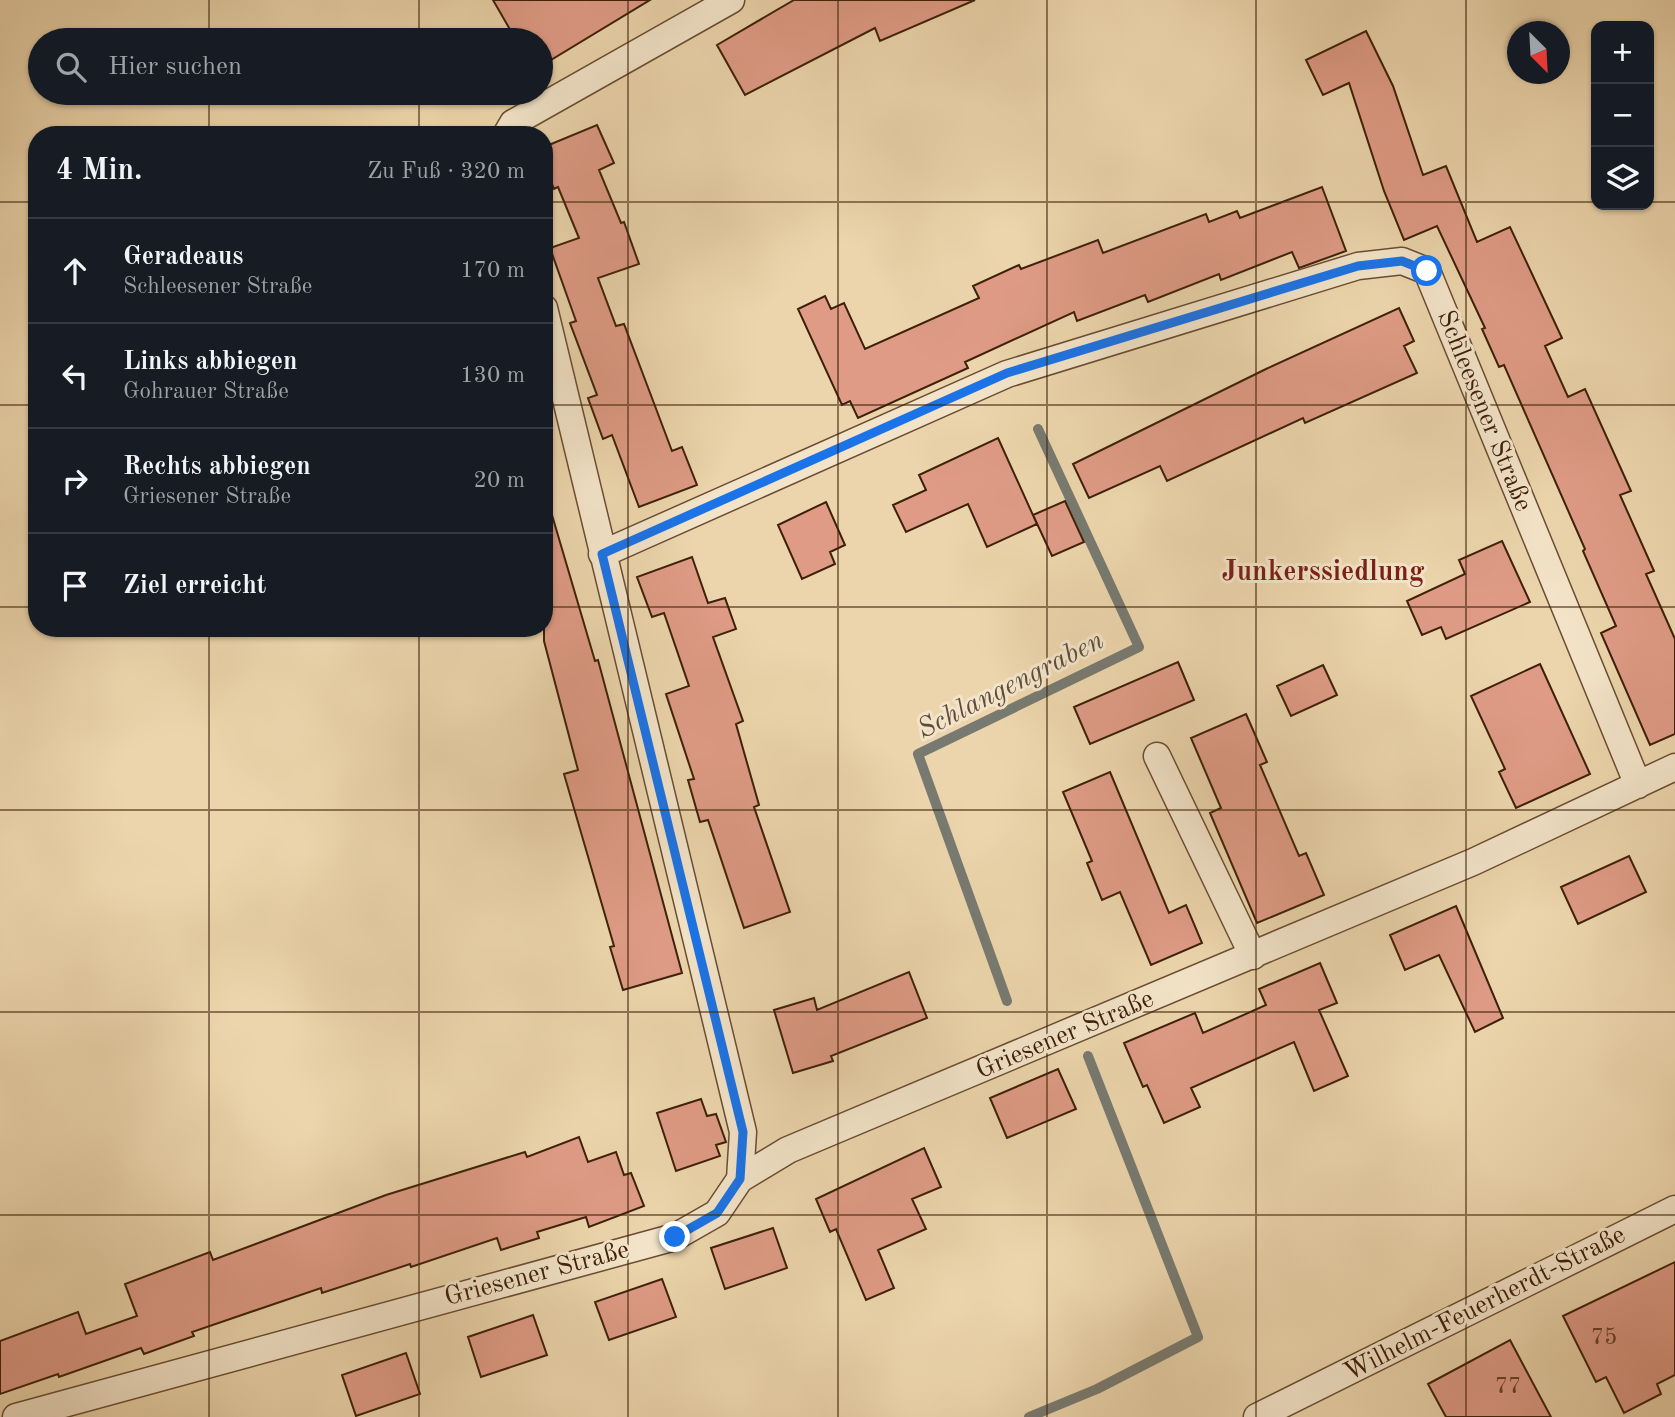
<!DOCTYPE html>
<html lang="de">
<meta charset="utf-8">
<style>
:root{--surface:#171b24;--page:#20242c;--text:#f1f3f6;--muted:#9ea1a6;--line:#363941}
body{margin:0;font-family:"Old Standard TT",serif;background:var(--page);color:var(--text)}
.controls{position:absolute;right:21px;top:21px;display:grid;overflow:hidden;border-radius:14px;box-shadow:0 2px 5px #0004}
.controls button{width:63px;height:63px;display:grid;place-items:center;padding:0;border:0;border-bottom:2px solid var(--line);background:var(--surface);color:var(--text);font:35px sans-serif}
.compass{position:absolute;left:1507px;top:21px;width:63px;height:63px;border-radius:50%;background:var(--surface);box-shadow:0 2px 5px #0004;rotate:156deg}
.stop{position:absolute;width:21px;height:21px;margin:-16px;border:5px solid #1a73e8;border-radius:50%;background:#fff}
.stop.end{background:#1a73e8;border-color:#fff;box-shadow:0 2px 7px #0008}
.list{margin:0;padding:0;list-style:none}
h2{display:flex;justify-content:space-between;align-items:center;height:91px;margin:0;padding:0 28px;font-size:30px}
h2 small{font-size:23px;font-weight:400;color:var(--muted)}
.list li{display:grid;grid-template-columns:46px 1fr auto;gap:21px;align-items:center;box-sizing:border-box;height:105px;padding:0 28px;border-top:2px solid var(--line)}
.list b{display:block;font-size:26px;white-space:nowrap}
.list p{margin:0;font-size:23px;white-space:nowrap;color:var(--muted)}
.list em{font-size:23px;font-style:normal;color:var(--muted)}
.icon{flex:none;width:38px;height:38px;fill:none;stroke:currentColor;stroke-width:2;stroke-linecap:round;stroke-linejoin:round}
.map{position:relative;flex:none;width:1675px;height:1417px;overflow:hidden}
.search{position:absolute;background:var(--surface);box-shadow:0 2px 5px #0004;left:28px;top:28px;width:525px;height:77px;display:flex;align-items:center;gap:18px;box-sizing:border-box;padding:0 24px;border-radius:38px;color:var(--muted);font-size:26px}
.panel{position:absolute;background:var(--surface);box-shadow:0 2px 5px #0004;left:28px;top:126px;width:525px;height:511px;border-radius:28px}
.map>svg:first-child{display:block}
</style>
<div class="map">
<svg width="1675" height="1417" viewBox="0 0 1675 1417">
<rect width="100%" height="100%" fill="#ecd5ac"/>
<filter id="stains"><feTurbulence type="fractalNoise" baseFrequency=".00286" numOctaves="4"/><feColorMatrix values="0 0 0 0 .2 0 0 0 0 .09 0 0 0 0 .02 0 0 0 .5 -.17"/></filter>
<radialGradient id="worn" r=".72"><stop offset=".6" stop-color="#630" stop-opacity="0"/><stop offset="1" stop-color="#630" stop-opacity=".3"/></radialGradient>
<g fill="none" stroke-linecap="round" stroke-linejoin="round">
<path stroke="#787a71" stroke-width="10" d="M 1007,1001 L 918,754 L 1139,647 L 1038,429
M 1029,1417 L 1097,1389 L 1198,1337 L 1088,1056"/>
</g>
<path fill="#df9b86" stroke="#3e2009" stroke-width="2" d="M 493,0 L 650,0 L 541,66 L 541,40 L 516,40 Z
M 794,0 L 975,0 L 880,41 L 875,28 L 745,95 L 717,45 Z
M 1366,31 L 1393,86 L 1423,175 L 1446,166 L 1477,242 L 1510,227 L 1562,338 L 1545,346 L 1568,397 L 1585,389 L 1631,491 L 1620,495 L 1654,571 L 1646,574 L 1675,639 L 1675,734 L 1650,745 L 1601,633 L 1616,626 L 1583,551 L 1585,549 L 1504,365 L 1499,367 L 1482,329 L 1485,328 L 1437,226 L 1404,240 L 1384,191 L 1349,83 L 1323,95 L 1306,60 Z
M 597,125 L 614,163 L 599,170 L 621,223 L 624,222 L 639,264 L 598,278 L 616,326 L 624,324 L 672,451 L 682,447 L 697,485 L 639,507 L 612,435 L 603,439 L 588,398 L 597,395 L 570,323 L 576,321 L 550,248 L 579,238 L 558,187 L 554,189 L 544,165 L 544,147 Z
M 1322,187 L 1346,251 L 1299,268 L 1292,252 L 1221,280 L 1219,274 L 1148,302 L 1145,295 L 1077,321 L 1074,312 L 965,362 L 968,368 L 858,418 L 850,401 L 842,405 L 798,309 L 825,296 L 831,309 L 844,303 L 865,349 L 979,298 L 973,286 L 1019,265 L 1021,269 L 1098,240 L 1103,253 L 1206,214 L 1209,222 L 1237,211 L 1240,218 Z
M 1399,308 L 1414,341 L 1404,346 L 1417,373 L 1305,423 L 1303,418 L 1167,481 L 1160,466 L 1089,498 L 1073,464 L 1266,369 Z
M 998,438 L 1037,524 L 987,547 L 968,504 L 906,532 L 893,505 L 926,490 L 919,475 Z
M 1065,501 L 1084,542 L 1052,556 L 1033,515 Z
M 826,502 L 845,545 L 830,552 L 835,564 L 802,579 L 778,525 Z
M 552,515 L 595,661 L 598,660 L 682,973 L 623,990 L 610,947 L 614,946 L 564,774 L 578,770 L 544,641 L 544,516 Z
M 1502,541 L 1530,602 L 1446,639 L 1441,627 L 1422,635 L 1407,601 L 1465,574 L 1459,560 Z
M 692,557 L 708,603 L 725,598 L 736,629 L 713,637 L 743,721 L 736,724 L 759,805 L 754,807 L 790,912 L 744,928 L 708,820 L 700,822 L 688,780 L 694,779 L 666,694 L 689,686 L 664,613 L 652,617 L 637,577 Z
M 1178,662 L 1194,700 L 1090,744 L 1074,707 Z
M 1540,664 L 1590,774 L 1516,808 L 1499,772 L 1505,769 L 1471,696 Z
M 1323,665 L 1337,695 L 1291,716 L 1277,686 Z
M 1246,714 L 1267,762 L 1260,765 L 1299,856 L 1306,853 L 1324,895 L 1257,923 L 1210,813 L 1221,808 L 1191,738 Z
M 1110,772 L 1169,913 L 1186,905 L 1202,943 L 1151,965 L 1120,892 L 1102,900 L 1087,863 L 1092,861 L 1063,792 Z
M 1629,856 L 1646,892 L 1578,924 L 1561,887 Z
M 1456,906 L 1503,1018 L 1475,1032 L 1439,955 L 1405,970 L 1390,935 Z
M 1320,963 L 1337,1003 L 1319,1010 L 1348,1076 L 1314,1091 L 1294,1042 L 1191,1088 L 1200,1107 L 1164,1123 L 1147,1085 L 1143,1087 L 1124,1043 L 1195,1013 L 1203,1033 L 1266,1005 L 1259,989 Z
M 909,972 L 927,1018 L 831,1056 L 833,1061 L 793,1073 L 774,1010 L 814,998 L 817,1010 Z
M 1058,1069 L 1076,1109 L 1007,1138 L 990,1098 Z
M 701,1099 L 707,1116 L 716,1114 L 726,1142 L 716,1145 L 720,1156 L 676,1171 L 657,1113 Z
M 579,1137 L 588,1162 L 616,1152 L 624,1175 L 631,1173 L 644,1206 L 589,1227 L 586,1217 L 537,1232 L 539,1238 L 501,1250 L 497,1238 L 411,1267 L 410,1264 L 322,1293 L 321,1288 L 192,1332 L 194,1336 L 144,1354 L 141,1348 L 59,1377 L 58,1374 L 0,1394 L 0,1341 L 78,1312 L 86,1334 L 137,1316 L 125,1284 L 210,1252 L 213,1260 L 386,1195 L 525,1152 L 527,1157 Z
M 924,1148 L 941,1187 L 912,1199 L 926,1229 L 878,1250 L 894,1288 L 866,1300 L 836,1229 L 830,1232 L 816,1199 Z
M 773,1228 L 787,1268 L 725,1289 L 711,1248 Z
M 1675,1262 L 1675,1375 L 1657,1384 L 1661,1394 L 1624,1413 L 1606,1377 L 1596,1382 L 1563,1316 Z
M 662,1279 L 676,1317 L 609,1340 L 595,1302 Z
M 533,1315 L 547,1355 L 481,1377 L 468,1337 Z
M 1510,1340 L 1551,1417 L 1446,1417 L 1428,1384 Z
M 406,1353 L 420,1394 L 356,1416 L 342,1375 Z"/>
<g fill="none" stroke-linecap="round" stroke-linejoin="round">
<g stroke="#6a4d32" stroke-width="29">
<path id="minor" d="M 506,135 L 513,123 L 731,0
M 544,308 L 743,1132 L 740,1179
M 602,554 L 1007,374 L 1358,266 L 1402,261 L 1427,271 L 1638,785
M 1157,756 L 1253,956
M 16,1417 L 675,1237 L 717,1213 L 740,1179 L 788,1150 L 1473,862 L 1675,767
M 1257,1417 L 1675,1209"/>
</g>
<use href="#minor" stroke="#f3e4c9" stroke-width="26"/>
</g>
<g fill="none" stroke-linecap="round" stroke-linejoin="round">
<path stroke="#1a73e8" stroke-width="9" d="M 675,1237 L 717,1213 L 740,1179 L 743,1132 L 602,554 L 1007,373 L 1358,266 L 1402,261 L 1427,271"/>
</g>
<path fill="none" stroke="#3e2009" stroke-width="2" stroke-opacity="0.55" d="M 209,0 L 209,40M 419,0 L 419,40M 628,0 L 628,1417M 838,0 L 838,1417M 1047,0 L 1047,1417M 1256,0 L 1256,1417M 1466,0 L 1466,1417M 209,93 L 209,135M 419,93 L 419,135M 0,202 L 37,202M 544,202 L 1596,202M 1649,202 L 1675,202M 0,405 L 37,405M 544,405 L 1675,405M 0,607 L 37,607M 544,607 L 1675,607M 209,628 L 209,1417M 419,628 L 419,1417M 0,810 L 1675,810M 0,1012 L 1675,1012M 0,1215 L 1675,1215"/>
<g text-anchor="middle" dominant-baseline="central" stroke-width="6" stroke-linejoin="round" paint-order="stroke">
<g font-size="23" fill="#663f28">
<text x="1604" y="1337">75</text>
<text x="1508" y="1386">77</text>
</g>
<g font-size="26" fill="#3e2009" stroke="#f3e4c9">
<text transform="translate(1484 411) rotate(68)">Schleesener Straße</text>
<text transform="translate(1065 1035) rotate(-23)">Griesener Straße</text>
<text transform="translate(537 1274) rotate(-15)">Griesener Straße</text>
<text transform="translate(1485 1304) rotate(-27)">Wilhelm-Feuerherdt-Straße</text>
</g>
<g font-size="28" font-weight="bold" fill="#7a1f14" stroke="#f3e4c9">
<text x="1323" y="573">Junkerssiedlung</text>
</g>
<g font-size="28" font-style="italic" fill="#5b4d3d" stroke="#f3e4c9">
<text transform="translate(1011 686) rotate(-27)">Schlangengraben</text>
</g>
</g>
<rect width="100%" height="100%" filter="url(#stains)"/>
<rect width="100%" height="100%" fill="url(#worn)"/>
</svg>
<div class="controls">
<button>+</button>
<button>−</button>
<button><svg class="icon" aria-label="layers" viewBox="0 0 24 24"><path d="M12 4l9 5-9 5-9-5zM3 14l9 5 9-5"/></svg></button>
</div>
<svg class="compass" viewBox="-18 -18 36 36"><path d="M0-13l5 13h-10z" fill="#e53935"/><path d="M0 13l5-13h-10z" fill="#9ea1a6"/></svg>
<div class="stop" style="left:1427px;top:271px"></div>
<div class="stop end" style="left:675px;top:1237px"></div>
<div class="search"><svg class="icon" aria-label="search" viewBox="0 0 24 24"><circle cx="10" cy="10" r="6"/><path d="M15 15l6 6"/></svg>Hier suchen</div>
<section class="panel">
<h2>4 Min.<small>Zu Fuß · 320 m</small></h2>
<ul class="list">
<li><svg class="icon" aria-label="ahead" viewBox="0 0 24 24"><path d="M12 20V5M6 11l6-6 6 6"/></svg><div><b>Geradeaus</b><p>Schleesener Straße</p></div><em>170 m</em></li>
<li><svg class="icon" aria-label="left" viewBox="0 0 24 24"><path d="M17 20v-9H6M10 6l-5 5 5 5"/></svg><div><b>Links abbiegen</b><p>Gohrauer Straße</p></div><em>130 m</em></li>
<li><svg class="icon" aria-label="right" viewBox="0 0 24 24"><path d="M7 20v-9h11M14 6l5 5-5 5"/></svg><div><b>Rechts abbiegen</b><p>Griesener Straße</p></div><em>20 m</em></li>
<li><svg class="icon" aria-label="arrive" viewBox="0 0 24 24"><path d="M6 21V4h12l-3 4 3 4H6"/></svg><div><b>Ziel erreicht</b></div></li>
</ul>
</section>
</div>
